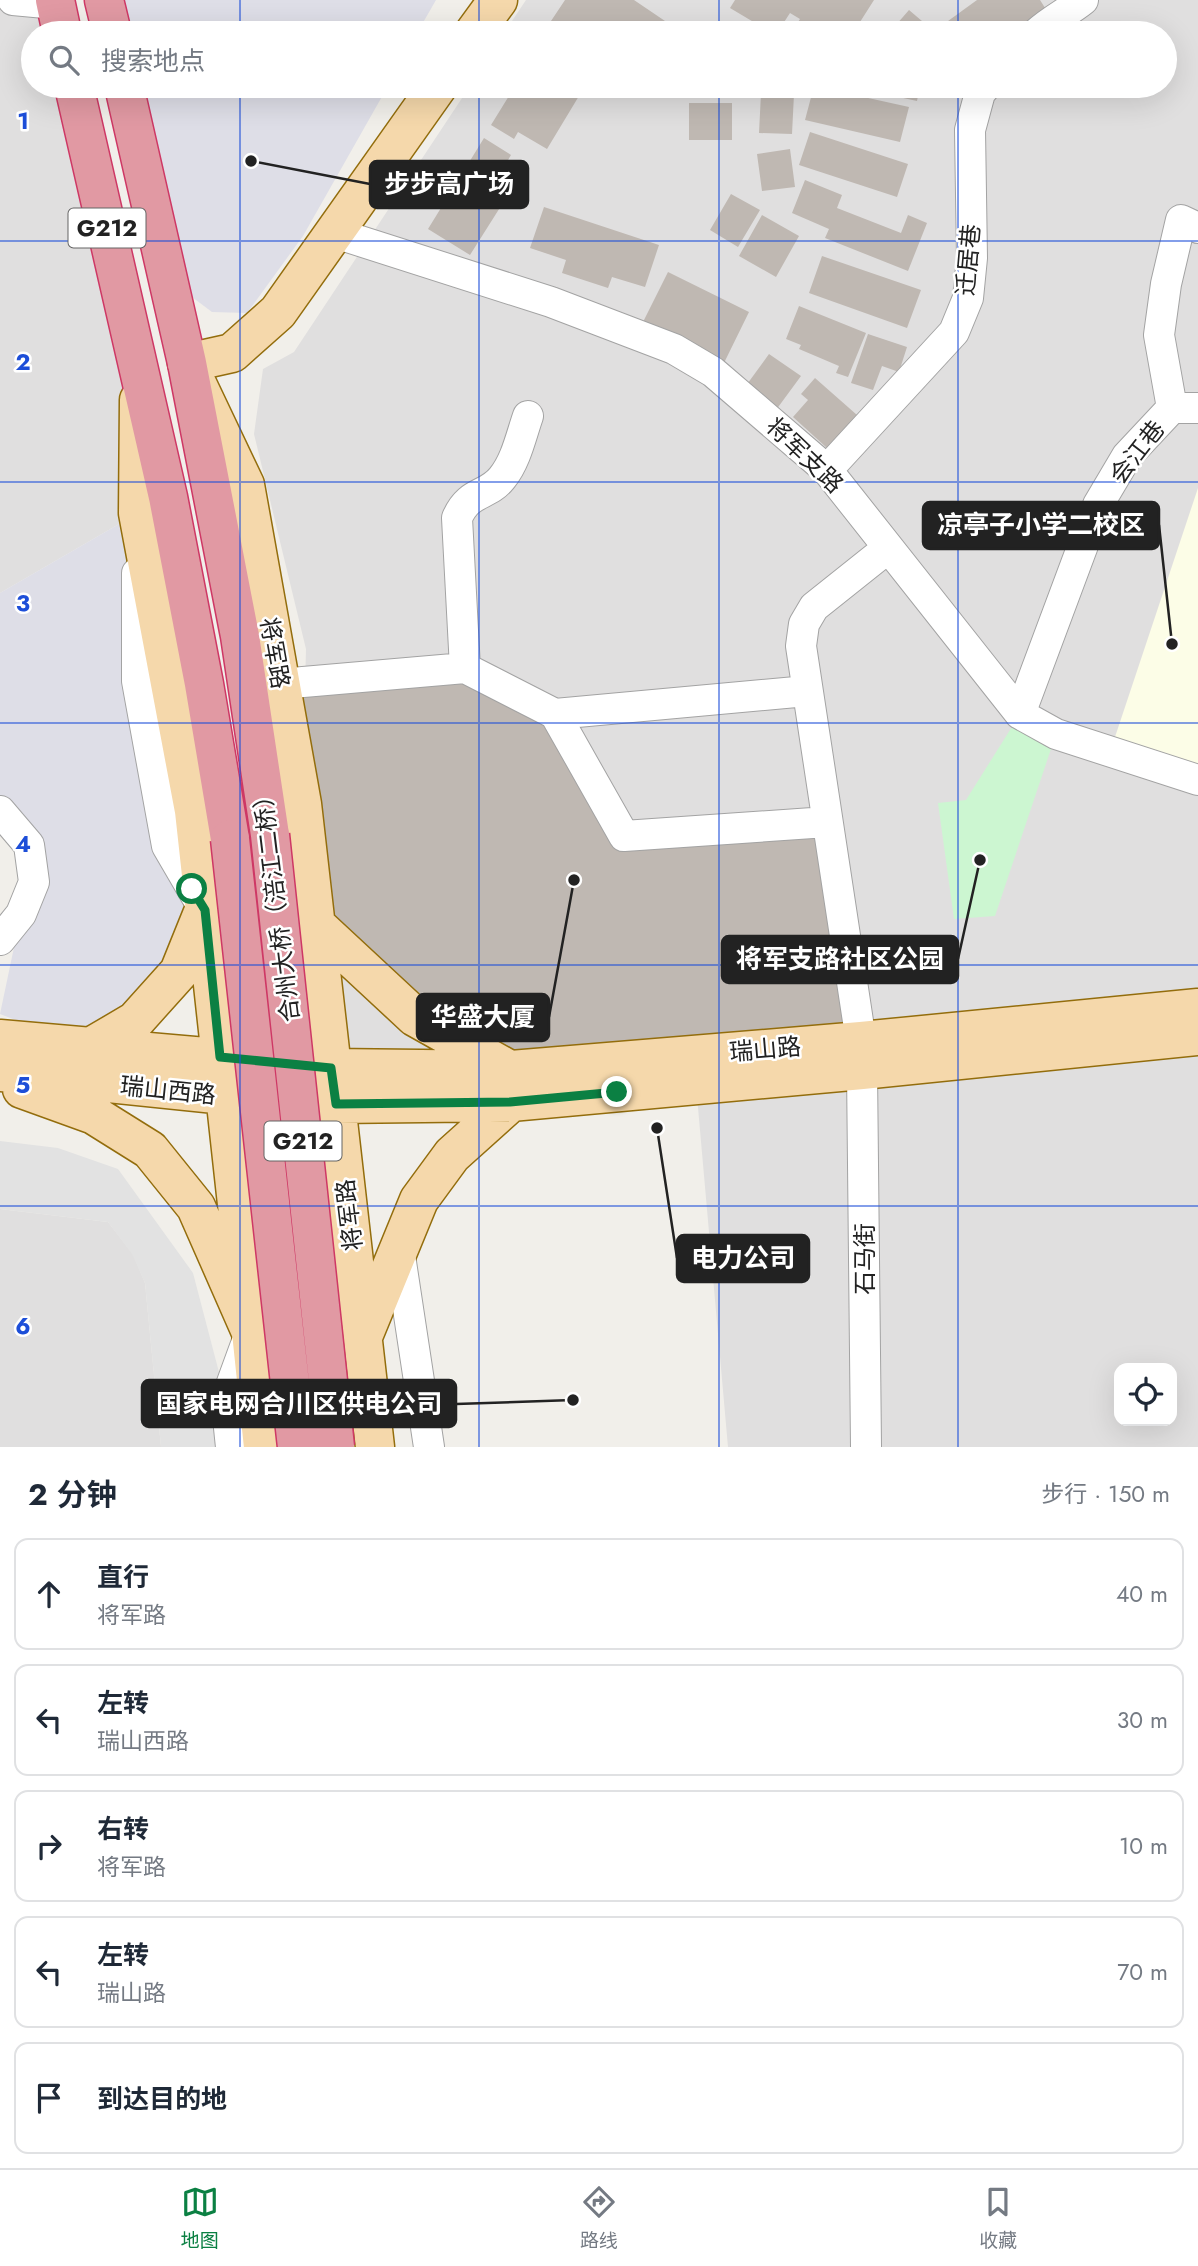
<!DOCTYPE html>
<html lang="zh">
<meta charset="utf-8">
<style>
:root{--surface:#fff;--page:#f6f6f7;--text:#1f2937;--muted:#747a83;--line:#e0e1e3;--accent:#0b8043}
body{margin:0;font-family:Jost,"Noto Sans SC",sans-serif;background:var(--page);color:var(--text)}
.controls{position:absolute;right:21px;bottom:21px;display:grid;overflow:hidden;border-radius:14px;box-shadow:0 7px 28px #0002}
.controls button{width:63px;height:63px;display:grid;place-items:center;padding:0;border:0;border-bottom:2px solid var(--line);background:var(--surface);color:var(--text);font:35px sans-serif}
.stop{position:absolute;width:21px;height:21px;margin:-16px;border:5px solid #0b8043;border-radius:50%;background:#fff}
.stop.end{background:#0b8043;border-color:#fff;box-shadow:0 2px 7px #0008}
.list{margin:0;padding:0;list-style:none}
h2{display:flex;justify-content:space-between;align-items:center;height:91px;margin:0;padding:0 28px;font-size:30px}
h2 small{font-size:23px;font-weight:400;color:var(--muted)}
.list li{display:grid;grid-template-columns:46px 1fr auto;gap:21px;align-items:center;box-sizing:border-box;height:112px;margin:0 14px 14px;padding:0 14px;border:2px solid var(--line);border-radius:14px}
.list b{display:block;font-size:26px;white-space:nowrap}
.list p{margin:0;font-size:23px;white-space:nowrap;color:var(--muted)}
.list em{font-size:23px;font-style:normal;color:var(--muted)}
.icon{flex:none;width:38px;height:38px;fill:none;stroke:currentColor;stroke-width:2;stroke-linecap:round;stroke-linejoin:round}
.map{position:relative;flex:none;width:1198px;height:1447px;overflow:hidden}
.search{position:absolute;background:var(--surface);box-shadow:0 7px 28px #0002;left:21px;right:21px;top:21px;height:77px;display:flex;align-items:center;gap:18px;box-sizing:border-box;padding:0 24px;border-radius:38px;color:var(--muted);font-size:26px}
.sheet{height:721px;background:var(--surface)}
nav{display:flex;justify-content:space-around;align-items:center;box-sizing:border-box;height:98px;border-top:2px solid var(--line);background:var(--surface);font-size:19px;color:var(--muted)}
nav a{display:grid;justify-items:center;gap:4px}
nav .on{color:var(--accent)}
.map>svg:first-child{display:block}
</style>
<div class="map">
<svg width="1198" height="1447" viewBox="0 0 1198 1447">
<rect width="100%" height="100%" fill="#f1efea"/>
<path fill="#e0dfdf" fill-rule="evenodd" d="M 0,0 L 13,0 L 62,33 L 33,33 L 33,86 L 74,86 L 139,370 L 138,513 L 0,593 Z
M 526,0 L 1198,0 L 1198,1008 L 331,1068 L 302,804 L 306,649 L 254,434 L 263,369 L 294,352 L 470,86 L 1165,86 L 1165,33 L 504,33 Z
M 1198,1036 L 1198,1447 L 728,1447 L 696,1085 ZM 1119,1368 L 1172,1368 L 1172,1421 L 1119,1421 Z
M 0,1209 L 108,1222 L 133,1254 L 145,1283 L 161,1447 L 0,1447 Z"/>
<path fill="#fcfde7" d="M 1198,488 L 1198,780 L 1110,752 Z"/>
<path fill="#ccf6d1" d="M 1020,714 L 1056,734 L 995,916 L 954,919 L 938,803 L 966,800 Z"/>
<path fill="#e2e2e2" d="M 0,1141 L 58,1148 L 118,1169 L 193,1273 L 226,1399 L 231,1447 L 161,1447 L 145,1283 L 132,1254 L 108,1222 L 0,1209 Z"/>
<path fill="#dedee7" d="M 119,0 L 436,0 L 417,33 L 127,33 Z
M 139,86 L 388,86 L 303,236 L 247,313 L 212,312 L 188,294 Z
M 138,513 L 205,910 L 179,972 L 89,1048 L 0,1014 L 21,914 L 34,882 L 0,811 L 0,593 Z"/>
<path fill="#bfb8b2" d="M 565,0 L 634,0 L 665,21 L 657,33 L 570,33 L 551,21 Z
M 735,0 L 874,0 L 853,33 L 791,33 L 800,19 L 790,13 L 777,33 L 772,33 L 730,8 Z
M 977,0 L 1040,0 L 1047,11 L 1016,33 L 940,33 L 937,29 Z
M 909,10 L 929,27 L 924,33 L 889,33 Z
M 515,86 L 585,86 L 547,149 L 518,132 L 514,139 L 491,125 Z
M 814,86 L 909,107 L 900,142 L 805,120 Z
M 872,86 L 920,86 L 917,101 L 871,91 Z
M 761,93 L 794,94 L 792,134 L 759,133 Z
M 689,103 L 732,103 L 732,140 L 689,140 Z
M 810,132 L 908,164 L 897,197 L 799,165 Z
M 484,138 L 511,155 L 498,177 L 513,187 L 470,255 L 428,229 Z
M 790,149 L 795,187 L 762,191 L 757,154 Z
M 805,180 L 842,195 L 837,208 L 901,233 L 908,215 L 927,223 L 908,271 L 825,238 L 829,229 L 792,213 Z
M 731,194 L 760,210 L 738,247 L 710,230 Z
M 544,207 L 659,245 L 645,287 L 612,277 L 608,288 L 562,273 L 566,260 L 530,248 Z
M 762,215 L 799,236 L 776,277 L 739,256 Z
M 822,256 L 921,290 L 907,328 L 809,293 Z
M 668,272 L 749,312 L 723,365 L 642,324 Z
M 799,306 L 866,333 L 848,377 L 836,373 L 839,366 L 799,349 L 801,345 L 786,339 Z
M 868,334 L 907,347 L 899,372 L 882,366 L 873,390 L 851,383 Z
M 769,354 L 801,376 L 776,410 L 745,387 Z
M 815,378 L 857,415 L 827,448 L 793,417 L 808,400 L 801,394 Z
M 465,668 L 555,714 L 624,836 L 827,822 L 861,1041 L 511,1070 L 316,925 L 280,684 Z"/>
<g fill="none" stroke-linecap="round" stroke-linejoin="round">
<g stroke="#a3a3a3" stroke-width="32">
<path id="minor" d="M 13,0 L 56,4
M 1037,33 C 1051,20 1068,12 1083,0
M 335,233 L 551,302 L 674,349 L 713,372 L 827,470 L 1020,714 L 1056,734 L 1198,780
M 1172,408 L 1198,408
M 827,470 L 954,332 L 968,298 L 972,258 L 970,130 L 980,93 L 986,86
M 137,573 L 137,681 L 167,846 L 202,906
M 465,668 L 457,518 C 469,490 487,497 502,478 C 516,461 521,436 528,416
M 280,684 L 465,668 L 555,714 L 624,836 L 827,822
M 555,714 L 807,691
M 1020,714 L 1098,505 L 1127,456 L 1172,408 L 1159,335 L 1166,284 L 1181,220 L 1198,228
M 0,811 L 29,845 L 34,882 L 21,914 L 0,940
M 861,1041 L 801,646 L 804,624 L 814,607 L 888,548
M 862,1070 L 866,1447
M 399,1249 L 429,1447
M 231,1447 L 226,1399 L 249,1336"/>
</g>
<g stroke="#936d0c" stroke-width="41">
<path id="major" d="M 474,33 L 498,0
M 139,400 L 138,513 L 194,811 L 251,1332
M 316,925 L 415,1017 L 506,1068
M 0,1039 L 331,1068 L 511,1070 L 861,1041 L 1198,1008
M 89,1048 L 135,1021 L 179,972 L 202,915
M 0,1072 L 225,1095 L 336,1104 L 511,1102 L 862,1070 L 1198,1036
M 22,1089 L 94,1115 L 150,1150 L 196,1207 L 251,1332 L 263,1447
M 364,1334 L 419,1200 L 452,1155 L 511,1102
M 375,1447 L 302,804 L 245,485 L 187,363 L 232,353 L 278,312 L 438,86"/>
</g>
<g stroke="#ce3865" stroke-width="41">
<path id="highway" d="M 55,0 L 62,33
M 104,0 L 112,33
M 74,86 L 168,497 L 204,684 L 230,839
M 124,86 L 187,363 L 240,636 L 270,835"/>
</g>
<use href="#minor" stroke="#fff" stroke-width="30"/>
<use href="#major" stroke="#f5d8ab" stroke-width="38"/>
<use href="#highway" stroke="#e199a3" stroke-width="38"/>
<g stroke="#ce3865" stroke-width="41" stroke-linecap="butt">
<path id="highway-bridge" d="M 270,835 L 335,1447
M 230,839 L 297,1447"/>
</g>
<use href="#highway-bridge" stroke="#e199a3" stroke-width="38"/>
</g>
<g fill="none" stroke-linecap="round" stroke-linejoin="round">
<path stroke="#0b8043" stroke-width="9" d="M 192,889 L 205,910 L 220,1057 L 331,1068 L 336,1104 L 510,1102 L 617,1092"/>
</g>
<path fill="none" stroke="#1d4ed8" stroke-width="2" stroke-opacity="0.55" d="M 240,0 L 240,33M 479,0 L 479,33M 719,0 L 719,33M 958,0 L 958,33M 240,86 L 240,1447M 479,86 L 479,1447M 719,86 L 719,1447M 958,86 L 958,1447M 0,241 L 1198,241M 0,482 L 1198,482M 0,723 L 1198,723M 0,965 L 1198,965M 0,1206 L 1198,1206"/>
<g text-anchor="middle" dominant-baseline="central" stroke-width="5" stroke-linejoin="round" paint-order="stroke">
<g fill="#fff" stroke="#646464" stroke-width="2">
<rect x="68.5" y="208.5" width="77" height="39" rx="5"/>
<rect x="264.5" y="1121.5" width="77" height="39" rx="5"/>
</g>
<g font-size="23" font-weight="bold" fill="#222">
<text x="107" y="228">G212</text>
<text x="303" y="1141">G212</text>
</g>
<g font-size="24" fill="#222" stroke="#fff">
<text transform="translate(968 260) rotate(-85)">迁居巷</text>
<text transform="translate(1137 452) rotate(-52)">会江巷</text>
<text transform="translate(805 455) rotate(44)">将军支路</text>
<text transform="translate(275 653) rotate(80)">将军路</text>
<text transform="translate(276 903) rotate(-97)">合州大桥（涪江二桥）</text>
<text transform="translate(765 1049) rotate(-5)">瑞山路</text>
<text transform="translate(168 1090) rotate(6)">瑞山西路</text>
<text transform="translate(349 1215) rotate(-97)">将军路</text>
<text transform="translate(864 1259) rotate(-90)">石马街</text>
</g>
</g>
<g font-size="23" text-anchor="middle" font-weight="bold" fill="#1d4ed8" stroke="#fff" stroke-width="5" stroke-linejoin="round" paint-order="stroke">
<text x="23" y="129">1</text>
<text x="23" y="370">2</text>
<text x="23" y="611">3</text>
<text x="23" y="852">4</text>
<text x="23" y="1093">5</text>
<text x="23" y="1334">6</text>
</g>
<path fill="none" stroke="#222" stroke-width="2.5" d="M251 161L370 184M1172 644L1159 525M980 860L958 959M574 880L549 1017M657 1128L677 1258M573 1400L456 1404"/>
<g fill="#222" stroke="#fff" stroke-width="2.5">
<circle cx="251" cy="161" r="7"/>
<circle cx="1172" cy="644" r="7"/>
<circle cx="980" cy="860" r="7"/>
<circle cx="574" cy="880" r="7"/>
<circle cx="657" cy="1128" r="7"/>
<circle cx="573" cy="1400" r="7"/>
</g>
<g fill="#222" stroke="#222" stroke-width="2.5">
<rect x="370" y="161" width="158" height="47" rx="7"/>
<rect x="923" y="502" width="236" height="47" rx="7"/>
<rect x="722" y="936" width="236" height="47" rx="7"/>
<rect x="417" y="994" width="132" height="47" rx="7"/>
<rect x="677" y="1235" width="132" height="47" rx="7"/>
<rect x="142" y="1380" width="314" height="47" rx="7"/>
</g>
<g font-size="26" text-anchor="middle" font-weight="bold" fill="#fff">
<text x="449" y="193">步步高广场</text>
<text x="1041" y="534">凉亭子小学二校区</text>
<text x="840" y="968">将军支路社区公园</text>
<text x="483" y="1026">华盛大厦</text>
<text x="743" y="1267">电力公司</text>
<text x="299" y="1413">国家电网合川区供电公司</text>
</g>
</svg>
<div class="controls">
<button><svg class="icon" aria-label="locate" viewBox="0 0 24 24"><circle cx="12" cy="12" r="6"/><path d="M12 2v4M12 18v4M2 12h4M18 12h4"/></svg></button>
</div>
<div class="stop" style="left:192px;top:889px"></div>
<div class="stop end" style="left:617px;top:1092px"></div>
<div class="search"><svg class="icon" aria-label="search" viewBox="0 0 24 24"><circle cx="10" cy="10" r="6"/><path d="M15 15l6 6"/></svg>搜索地点</div>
</div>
<section class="sheet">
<h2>2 分钟<small>步行 · 150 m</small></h2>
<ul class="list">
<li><svg class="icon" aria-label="ahead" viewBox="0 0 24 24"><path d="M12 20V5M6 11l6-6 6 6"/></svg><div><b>直行</b><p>将军路</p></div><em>40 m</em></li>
<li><svg class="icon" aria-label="left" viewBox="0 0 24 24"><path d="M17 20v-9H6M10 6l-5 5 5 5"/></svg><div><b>左转</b><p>瑞山西路</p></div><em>30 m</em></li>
<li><svg class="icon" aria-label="right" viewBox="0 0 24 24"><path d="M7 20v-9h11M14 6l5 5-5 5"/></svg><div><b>右转</b><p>将军路</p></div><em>10 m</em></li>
<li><svg class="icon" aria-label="left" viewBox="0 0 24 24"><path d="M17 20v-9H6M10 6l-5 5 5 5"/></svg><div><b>左转</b><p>瑞山路</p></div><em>70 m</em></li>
<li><svg class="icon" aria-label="arrive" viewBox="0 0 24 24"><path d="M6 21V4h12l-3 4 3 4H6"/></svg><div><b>到达目的地</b></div></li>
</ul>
</section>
<nav>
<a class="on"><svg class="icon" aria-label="map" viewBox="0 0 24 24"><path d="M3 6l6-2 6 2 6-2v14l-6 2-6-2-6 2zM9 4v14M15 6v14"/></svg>地图</a>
<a><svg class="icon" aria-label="directions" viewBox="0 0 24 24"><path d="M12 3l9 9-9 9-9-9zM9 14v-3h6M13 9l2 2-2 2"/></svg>路线</a>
<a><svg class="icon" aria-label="saved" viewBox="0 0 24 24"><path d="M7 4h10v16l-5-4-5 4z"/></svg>收藏</a>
</nav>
